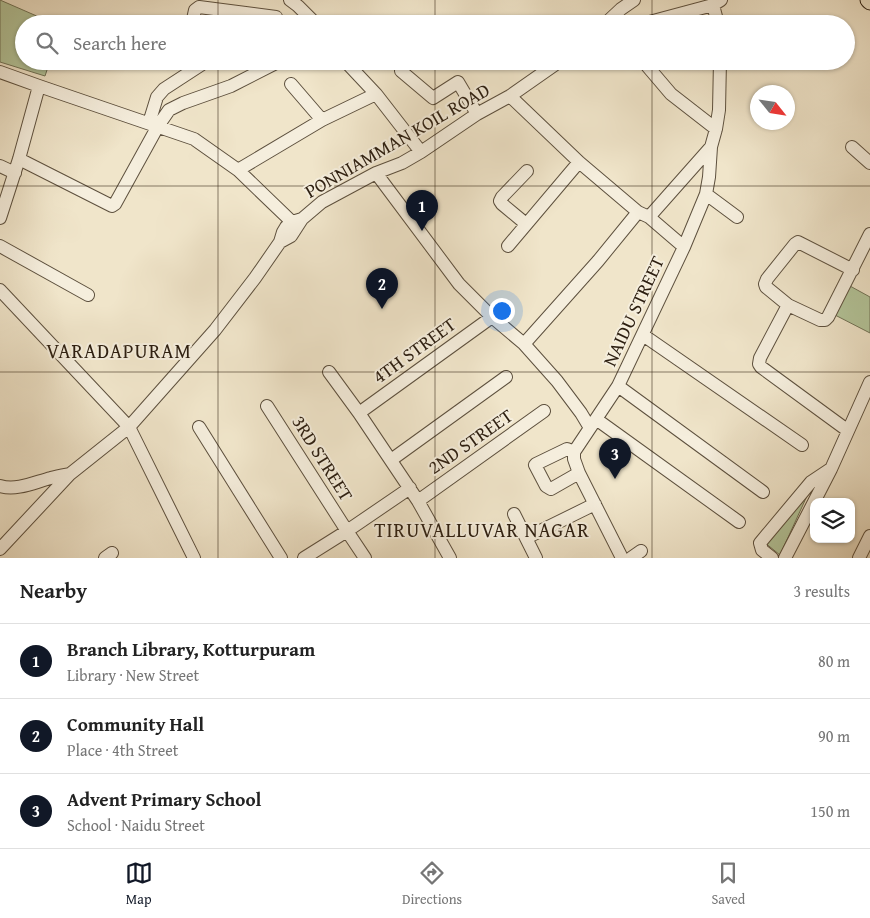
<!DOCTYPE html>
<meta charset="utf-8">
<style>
:root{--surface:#fff;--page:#f2f2f2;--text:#222;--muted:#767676;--line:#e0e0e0;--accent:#111827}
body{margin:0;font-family:"Gentium Book Plus",serif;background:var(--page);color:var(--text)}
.controls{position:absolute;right:15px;bottom:15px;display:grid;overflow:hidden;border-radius:10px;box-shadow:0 1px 4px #0004}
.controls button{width:45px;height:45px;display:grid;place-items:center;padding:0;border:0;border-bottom:1px solid var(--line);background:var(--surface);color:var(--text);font:25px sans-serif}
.compass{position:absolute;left:750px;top:85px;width:45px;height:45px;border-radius:50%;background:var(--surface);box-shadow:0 1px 4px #0004;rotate:120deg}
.you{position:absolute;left:501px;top:310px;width:18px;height:18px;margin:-12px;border:4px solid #fff;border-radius:50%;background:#1a73e8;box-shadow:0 0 0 8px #1a73e833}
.badge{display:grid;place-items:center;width:32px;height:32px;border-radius:50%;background:var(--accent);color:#fff;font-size:16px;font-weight:700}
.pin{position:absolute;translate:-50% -41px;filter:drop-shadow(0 1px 2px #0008)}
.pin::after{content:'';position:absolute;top:26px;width:18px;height:15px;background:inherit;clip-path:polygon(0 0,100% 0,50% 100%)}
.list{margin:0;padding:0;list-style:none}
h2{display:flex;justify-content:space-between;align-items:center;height:65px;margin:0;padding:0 20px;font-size:21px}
h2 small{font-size:16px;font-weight:400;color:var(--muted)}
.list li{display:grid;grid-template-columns:32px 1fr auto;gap:15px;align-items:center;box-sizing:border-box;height:75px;padding:0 20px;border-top:1px solid var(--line)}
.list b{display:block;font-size:19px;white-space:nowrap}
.list p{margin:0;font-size:16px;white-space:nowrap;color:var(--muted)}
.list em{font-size:16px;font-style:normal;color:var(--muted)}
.icon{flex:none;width:28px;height:28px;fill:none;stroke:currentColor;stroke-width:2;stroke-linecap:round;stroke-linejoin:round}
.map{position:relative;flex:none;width:870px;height:558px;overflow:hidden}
.search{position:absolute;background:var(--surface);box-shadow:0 1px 4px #0004;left:15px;right:15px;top:15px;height:55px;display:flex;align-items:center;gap:12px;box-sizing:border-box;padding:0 18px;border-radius:28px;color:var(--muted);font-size:19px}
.sheet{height:290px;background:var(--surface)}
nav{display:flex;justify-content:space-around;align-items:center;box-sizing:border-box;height:70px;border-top:1px solid var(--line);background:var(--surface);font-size:14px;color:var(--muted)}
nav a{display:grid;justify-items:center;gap:2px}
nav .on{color:var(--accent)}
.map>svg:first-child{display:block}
</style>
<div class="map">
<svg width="870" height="558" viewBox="0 0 870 558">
<rect width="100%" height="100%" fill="#f0e5ca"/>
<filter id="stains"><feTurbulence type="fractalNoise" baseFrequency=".004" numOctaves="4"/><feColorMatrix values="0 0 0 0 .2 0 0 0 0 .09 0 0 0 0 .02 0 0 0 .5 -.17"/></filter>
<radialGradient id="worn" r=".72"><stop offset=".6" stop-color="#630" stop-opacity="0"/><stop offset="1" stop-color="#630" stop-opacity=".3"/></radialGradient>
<path fill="#b4c69b" stroke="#707256" d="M 0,0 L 55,24 L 24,24 L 24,61 L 50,61 L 45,76 L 0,62 Z
M 850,286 L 870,297 L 870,333 L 835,315 Z
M 807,496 L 780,555 L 764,542 Z"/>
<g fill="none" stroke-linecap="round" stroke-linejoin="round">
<g stroke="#5d503e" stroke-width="14">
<path id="minor" d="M 290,0 L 298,6 L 316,24
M 713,5 L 718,24
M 192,24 L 195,10 L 199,7 L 276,17 L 276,18
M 605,24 L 621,9 L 634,0
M 642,24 L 713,5 L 721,0
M 345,61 L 376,94 L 421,152
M 652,61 L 649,64 L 648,67 L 671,94 L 716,129
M 401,71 L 433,98 L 458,82 L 477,114
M 0,72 L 39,86 L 194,139 L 238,170 L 292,222
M 291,84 L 322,120
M 510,96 L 579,162 L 638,212
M 149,123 L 157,97 L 164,89 L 207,61
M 852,147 L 870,163
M 19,159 L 112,206 L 115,204 L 158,126 L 169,110 L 183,103 L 231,86 L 280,61
M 0,166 L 15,173
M 238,170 L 322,120 L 376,94
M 376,173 L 459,284 L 492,317 L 524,344 L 557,381 L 581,413 L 590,428
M 706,194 L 737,217
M 649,217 L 684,247
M 0,218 L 19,159 L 39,86
M 526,224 L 502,204 L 500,201 L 502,197 L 527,171
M 280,242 L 291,236 L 302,219 L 322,202 L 376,173 L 402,163 L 421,152 L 477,114 L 510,96 L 560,61
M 0,246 L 88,295
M 508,246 L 579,162
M 0,290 L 129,427 L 194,558
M 788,305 L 766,287 L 765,284 L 767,279 L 795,244 L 798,242 L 853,270
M 643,335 L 802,445
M 524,344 L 598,261 L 638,212 L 649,217 L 711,147
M 329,372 L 359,413 L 418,501 L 450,558
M 618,386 L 763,492
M 267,406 L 347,531 L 365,558
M 359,413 L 492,317
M 596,419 L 739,522
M 199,427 L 281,558
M 847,430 L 761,367 L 759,364 L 760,358 L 788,305 L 820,320 L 825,320 L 828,317 L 870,234
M 574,452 L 567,449 L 536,464 L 535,465 L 546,486 L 551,489 L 579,473
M 391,460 L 506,377
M 0,486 C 17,491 35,482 51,478 C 57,476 64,475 70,474
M 418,501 L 544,411
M 814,502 L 831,469 L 870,382
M 514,514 L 536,558
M 526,538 L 595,504
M 0,549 L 70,474 L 129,427 L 215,330 L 255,278 L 280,242 L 283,232 L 286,227 L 292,222 L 302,219
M 105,558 L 112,553
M 304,558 L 347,531 L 410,488
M 622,558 L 579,473 L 574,459 L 574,452 L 618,386 L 684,247 L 706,194 L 709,177 L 711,147 L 716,129 L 719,110 L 720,61
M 631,558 L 641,551
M 772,558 L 762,550 L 760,543 L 811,482 L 829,470
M 785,558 L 814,502
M 859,558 L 870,536"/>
</g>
<g stroke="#2c1e10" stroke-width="17">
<path id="major" d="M 868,0 L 870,2"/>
</g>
<use href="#minor" stroke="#f5eedd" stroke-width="12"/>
<use href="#major" stroke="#f0e5ca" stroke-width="15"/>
</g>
<path fill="none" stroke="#2c1e10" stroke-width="1" stroke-opacity="0.55" d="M 218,0 L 218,24M 435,0 L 435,24M 652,0 L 652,24M 218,61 L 218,558M 435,61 L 435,558M 652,61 L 652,558M 0,186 L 870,186M 0,372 L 870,372"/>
<g text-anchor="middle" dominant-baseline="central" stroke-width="4" stroke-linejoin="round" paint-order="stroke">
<g font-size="19" fill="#2c1e10" stroke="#f5eedd">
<text transform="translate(397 140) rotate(-30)">PONNIAMMAN KOIL ROAD</text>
<text transform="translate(633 311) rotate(-65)">NAIDU STREET</text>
<text transform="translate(414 350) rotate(-36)">4TH STREET</text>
<text transform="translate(470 441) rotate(-35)">2ND STREET</text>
<text transform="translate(323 458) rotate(58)">3RD STREET</text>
</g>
<g font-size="20" letter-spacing="1" fill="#2c1e10" stroke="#f5eedd">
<text x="119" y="350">VARADAPURAM</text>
<text x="482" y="529">TIRUVALLUVAR NAGAR</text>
</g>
</g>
<rect width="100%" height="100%" filter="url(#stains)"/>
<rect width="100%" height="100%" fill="url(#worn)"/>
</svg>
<div class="controls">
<button><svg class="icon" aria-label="layers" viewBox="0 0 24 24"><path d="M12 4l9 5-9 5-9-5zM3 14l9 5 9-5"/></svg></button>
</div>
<svg class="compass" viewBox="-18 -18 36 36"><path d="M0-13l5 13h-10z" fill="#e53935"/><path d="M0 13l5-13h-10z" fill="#767676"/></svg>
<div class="you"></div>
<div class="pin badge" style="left:422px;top:231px">1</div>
<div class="pin badge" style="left:382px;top:309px">2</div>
<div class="pin badge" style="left:615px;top:479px">3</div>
<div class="search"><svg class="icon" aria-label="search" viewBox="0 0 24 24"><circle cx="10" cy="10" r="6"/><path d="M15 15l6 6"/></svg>Search here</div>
</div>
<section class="sheet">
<h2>Nearby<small>3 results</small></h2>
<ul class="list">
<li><span class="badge">1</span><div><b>Branch Library, Kotturpuram</b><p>Library · New Street</p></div><em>80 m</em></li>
<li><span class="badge">2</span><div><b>Community Hall</b><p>Place · 4th Street</p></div><em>90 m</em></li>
<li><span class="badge">3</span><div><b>Advent Primary School</b><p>School · Naidu Street</p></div><em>150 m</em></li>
</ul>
</section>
<nav>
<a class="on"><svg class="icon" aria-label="map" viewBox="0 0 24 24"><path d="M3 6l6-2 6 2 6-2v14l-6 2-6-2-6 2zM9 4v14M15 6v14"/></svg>Map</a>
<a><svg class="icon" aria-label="directions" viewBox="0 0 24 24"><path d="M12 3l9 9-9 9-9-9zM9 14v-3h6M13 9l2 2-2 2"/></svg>Directions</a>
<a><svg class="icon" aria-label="saved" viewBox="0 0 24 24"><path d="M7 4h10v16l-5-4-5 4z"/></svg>Saved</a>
</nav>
